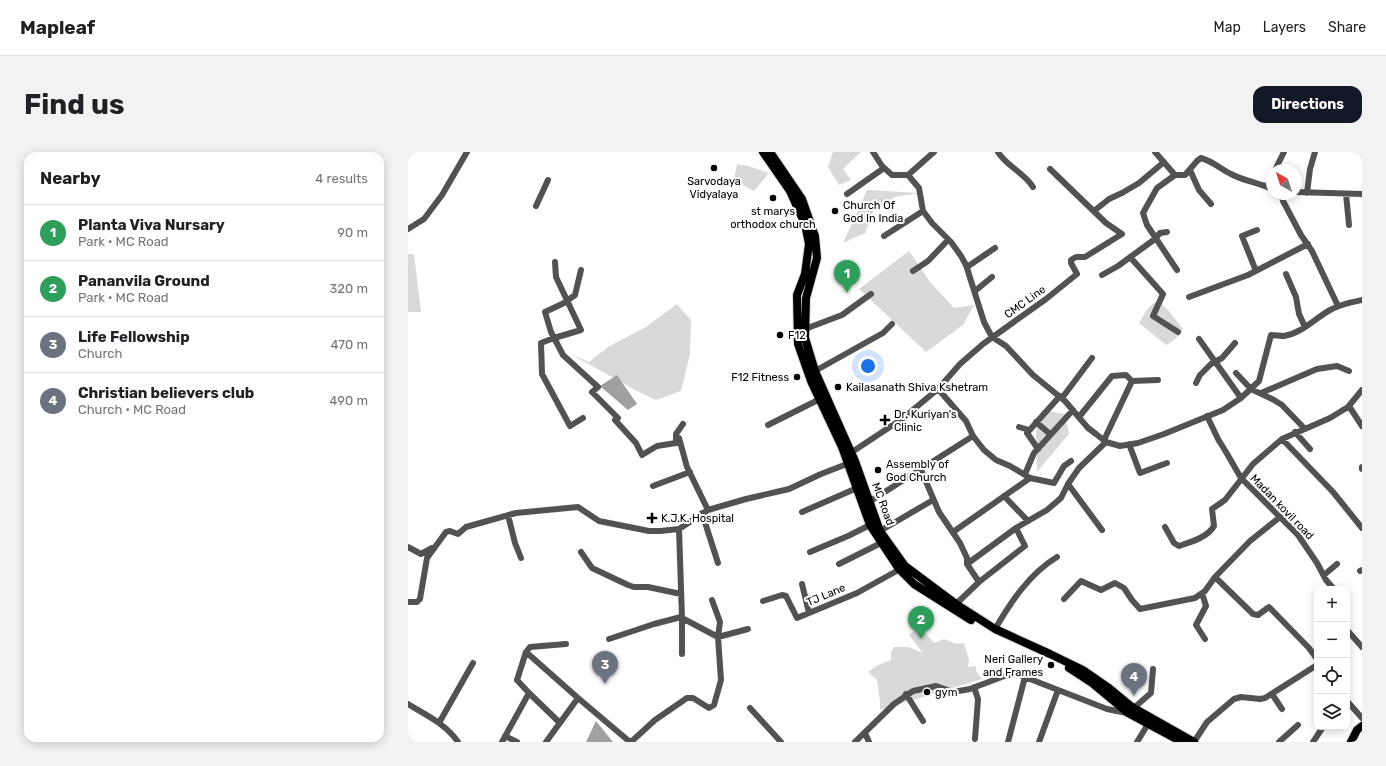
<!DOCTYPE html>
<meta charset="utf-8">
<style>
:root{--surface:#fff;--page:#f2f2f2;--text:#202124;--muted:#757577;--line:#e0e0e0;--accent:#111827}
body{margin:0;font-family:Rubik,sans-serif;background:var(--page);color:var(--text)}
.controls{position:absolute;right:12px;bottom:12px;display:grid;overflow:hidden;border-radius:8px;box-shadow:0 2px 10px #0003}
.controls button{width:36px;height:36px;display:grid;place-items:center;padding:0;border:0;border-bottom:1px solid var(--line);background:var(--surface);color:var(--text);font:20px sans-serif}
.compass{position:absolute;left:858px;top:12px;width:36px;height:36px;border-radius:50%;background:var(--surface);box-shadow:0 2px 10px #0003;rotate:321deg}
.you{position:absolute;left:460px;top:214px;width:14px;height:14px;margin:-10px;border:3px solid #fff;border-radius:50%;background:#1a73e8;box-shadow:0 0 0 6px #1a73e833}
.badge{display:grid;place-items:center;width:26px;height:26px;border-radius:50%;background:var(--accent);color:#fff;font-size:13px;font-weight:700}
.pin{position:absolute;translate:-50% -33px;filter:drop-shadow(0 1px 2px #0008)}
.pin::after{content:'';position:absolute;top:21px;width:14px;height:12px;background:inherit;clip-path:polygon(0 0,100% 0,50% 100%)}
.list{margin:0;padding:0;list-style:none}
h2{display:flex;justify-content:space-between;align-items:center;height:52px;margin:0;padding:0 16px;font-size:17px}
h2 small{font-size:13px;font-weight:400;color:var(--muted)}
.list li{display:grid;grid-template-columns:26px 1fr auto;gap:12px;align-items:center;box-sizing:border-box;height:56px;padding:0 16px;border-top:1px solid var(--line)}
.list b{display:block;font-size:15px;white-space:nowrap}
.list p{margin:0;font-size:13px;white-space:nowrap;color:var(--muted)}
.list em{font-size:13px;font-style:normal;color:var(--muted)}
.icon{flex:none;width:22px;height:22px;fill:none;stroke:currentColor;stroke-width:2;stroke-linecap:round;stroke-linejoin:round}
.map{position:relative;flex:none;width:954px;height:590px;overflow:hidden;border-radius:12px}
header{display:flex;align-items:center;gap:24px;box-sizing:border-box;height:56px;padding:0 20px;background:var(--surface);border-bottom:1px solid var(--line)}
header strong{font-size:19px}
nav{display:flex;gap:22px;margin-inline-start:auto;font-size:14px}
.intro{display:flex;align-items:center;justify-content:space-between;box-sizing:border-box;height:96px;padding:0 24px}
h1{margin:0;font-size:28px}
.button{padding:10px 18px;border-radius:12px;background:var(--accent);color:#fff;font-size:14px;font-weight:700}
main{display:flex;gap:24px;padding:0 24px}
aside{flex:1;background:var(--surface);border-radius:12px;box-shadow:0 2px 10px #0003}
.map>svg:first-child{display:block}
</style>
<header>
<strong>Mapleaf</strong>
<nav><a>Map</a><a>Layers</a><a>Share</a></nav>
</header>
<div class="intro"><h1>Find us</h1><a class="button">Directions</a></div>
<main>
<aside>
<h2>Nearby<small>4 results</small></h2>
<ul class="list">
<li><span class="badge" style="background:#2e9e5b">1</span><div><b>Planta Viva Nursary</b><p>Park · MC Road</p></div><em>90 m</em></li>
<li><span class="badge" style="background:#2e9e5b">2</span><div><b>Pananvila Ground</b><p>Park · MC Road</p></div><em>320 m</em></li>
<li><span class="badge" style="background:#6b7280">3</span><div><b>Life Fellowship</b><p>Church</p></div><em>470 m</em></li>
<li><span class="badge" style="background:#6b7280">4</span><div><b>Christian believers club</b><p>Church · MC Road</p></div><em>490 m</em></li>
</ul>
</aside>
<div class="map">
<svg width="954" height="590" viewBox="0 0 954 590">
<rect width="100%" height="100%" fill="#fff"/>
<path fill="#d9d9d9" d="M 425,0 L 453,0 L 435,17 L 443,28 L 431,33 L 420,15 Z
M 329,12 L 340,14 L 361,21 L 346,39 L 333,32 L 325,33 Z
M 459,38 L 512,41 L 487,45 L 465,60 L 457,81 L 435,91 Z
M 501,99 L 522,130 L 546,156 L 566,153 L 555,173 L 518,200 L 451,137 Z
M 0,102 L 6,102 L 13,160 L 0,160 Z
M 750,149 L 760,158 L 775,177 C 771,184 765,190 758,193 L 731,171 C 736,163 741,152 750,149 Z
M 269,152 L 283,168 L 282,202 L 273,239 L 248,248 L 229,239 L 159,200 L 181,210 L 200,195 L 238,175 Z
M 634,258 L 657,262 L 661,282 L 629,320 L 628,270 Z
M 512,474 L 526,491 L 536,487 L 549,492 L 556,491 L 561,508 L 560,515 L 568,514 L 568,519 L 574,527 L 472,558 L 472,550 L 469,528 L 460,520 L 470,513 L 483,508 L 483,500 L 486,495 L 501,495 L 512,500 L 514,500 L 501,483 Z"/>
<path fill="#a0a0a0" d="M 209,223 L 229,252 L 220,258 L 192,234 Z
M 188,569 L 205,590 L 178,590 Z"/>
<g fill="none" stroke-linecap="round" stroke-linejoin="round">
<g stroke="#dbdbdb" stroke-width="10">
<path id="major" d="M 355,0 L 382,39 L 397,72 L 401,92 L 397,122 L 389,143 L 390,192 L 403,229 L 434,295 L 462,373 L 491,417 L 506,432 L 563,468
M 362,0 L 394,47 L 407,84 L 409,106 L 398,146 L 397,186 L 407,219 L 447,309 L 472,379 L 497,414 L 548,452 L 587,477 L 642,502 L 675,518 L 701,536 L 724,555 L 786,590
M 661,516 L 684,531 L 720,561 L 774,590
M 943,590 L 949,578 L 954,574"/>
</g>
<path stroke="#525252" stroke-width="6" d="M 465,0 L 474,14 L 484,23 L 500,23 L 511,36 L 515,59 L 524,71 L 543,90 L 553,104 L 558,113 L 576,170 L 584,185 L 598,194 L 625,223 L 657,249 L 680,276 L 688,282 L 698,290 L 712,294 L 730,291 L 756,282 L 815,258 L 833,246 L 851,229 L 863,183 C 867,183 872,184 876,184 C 895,181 908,165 924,157 C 933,152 944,150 954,148
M 590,0 C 598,14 617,21 625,35
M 747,0 L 767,23 L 777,23 L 789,9 L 793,6 C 804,9 813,17 823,22 C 836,29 851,31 864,37
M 782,18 L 791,38 L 803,52
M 867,18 L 876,0
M 500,23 L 526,0
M 767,23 L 749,36 L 735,61 L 739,73 L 769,118
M 859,35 L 864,23
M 888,40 L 954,42
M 899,41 L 902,17 L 907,0
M 439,42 L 476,16
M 873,42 L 875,49 L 893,83 L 904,99 L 930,154
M 938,42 L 941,73
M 128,54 L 140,28
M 686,59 L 701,47 L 714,41 L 731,31 L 756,10
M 0,77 L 16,67 L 34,43 L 59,0
M 476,84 L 515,59
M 722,105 L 755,142 L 745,164 L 770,180
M 147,110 L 148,125 L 173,178 L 146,186 L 133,191 L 134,222 L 162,274 L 175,266
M 559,115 L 587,96
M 173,118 L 167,143 L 156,151 L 137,160 L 143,180 L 155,203 L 190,235 L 184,240 L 210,266 L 207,268 L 228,291 L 234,303 L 249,294 L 268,291 L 268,282 L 275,272
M 505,119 L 520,109 L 540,88
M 848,119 L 834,84 L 849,78
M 878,122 L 888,145 L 891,162 L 897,175
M 694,123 L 710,114 L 747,87 L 752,81 L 759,80
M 567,139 L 584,125
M 781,145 L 840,123 L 900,92
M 397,177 L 434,163 L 463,142
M 791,187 L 833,246
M 407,219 L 475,181 L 484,172
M 828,221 L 843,237 L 866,248 L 874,253 L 896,276
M 788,231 L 792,223 L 803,212 L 814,206 L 827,191
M 530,237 L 558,269 L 565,284 L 576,298 L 588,308 L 602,314 L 622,326 L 646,331 L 656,314 L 663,309
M 853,241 L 909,217 L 929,214 L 941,219
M 654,246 L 684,206
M 941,254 L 954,274
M 799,264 L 810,287 L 818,300 L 833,326 L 890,383 L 909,411 L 918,428 L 926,437
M 671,265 L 704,224 L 718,223 L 724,229 L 750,228
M 628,270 L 642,282
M 360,273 L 412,247
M 611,275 L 621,278
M 887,280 L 902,297
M 271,286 L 279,315 L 300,358
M 874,287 L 925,340 L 954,376
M 696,288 L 724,229
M 721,292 L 732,321 L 759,311
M 630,297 L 619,281 L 652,244
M 441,302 L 494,267 L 530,237 L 552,212 L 575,192 L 638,147 L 669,122 L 663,111 L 663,108 L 668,105 L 677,105 L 714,82 L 698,71 L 642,17
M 954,315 L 954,317
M 513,318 L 531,360 L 552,391 L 559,406 L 559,412 L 571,430
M 617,322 L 626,301 L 665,258
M 660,332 L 694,378
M 245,334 L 282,320
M 596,344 L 620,369
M 461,350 L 565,284
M 394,360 L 449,336
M 294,361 L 310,411
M 100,363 L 107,391 L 113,406
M 757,375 L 766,391 L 771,394 C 783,390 800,385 806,374 L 804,357 L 817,348 L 845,312 L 874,287 L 922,266 L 940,255 L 954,238
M 472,379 L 525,348
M 545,380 L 622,326
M 0,395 L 13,402 L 24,396
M 173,400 L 184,416 L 220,433 L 226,435 L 240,435 L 273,442
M 402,400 L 440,384 L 462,373
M 431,412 L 473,391
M 559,412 L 608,376
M 952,419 L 954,418
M 916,423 L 929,412
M 807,425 L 845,462 L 850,463 L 861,455 L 901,496 L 909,507
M 394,432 L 401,461
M 794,441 L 798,454 L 788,473 L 797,487
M 656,447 L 673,429 L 693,438 L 707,431 L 716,436 L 724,448 L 732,457 L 787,446 L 797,439 L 807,425 L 842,389 L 872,365
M 304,448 L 312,470 L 310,485 L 340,477
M 355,449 L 374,443 L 378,444 L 389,466 L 449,441 L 494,416
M 0,450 L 9,450 L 12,447 L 19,406 L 38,380 L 42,379 L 50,382 L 58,375 L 108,361 L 170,355 L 191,369 L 241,379 L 252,379 L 271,377 L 300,358 L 338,347 L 381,337 L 413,322 L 444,310
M 548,452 L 571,430 L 617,394 L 608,376 L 639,358 L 653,346 L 660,332 L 671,316 L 698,290
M 274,466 L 274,502
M 587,477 C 603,450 621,422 649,405
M 939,478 L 954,495
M 201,487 L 246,472 L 273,465
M 158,492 L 122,495 L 118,500 L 170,546
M 118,500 L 109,528 L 121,541
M 566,535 L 570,547 L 567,587
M 498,542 L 515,569
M 864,542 L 874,557
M 939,549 L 954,566
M 0,552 C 18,563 38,572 50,590
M 724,555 L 728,554 L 743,541 L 745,517
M 342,556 L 373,590
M 31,571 L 65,511
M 457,581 L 461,590
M 97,584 L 109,590
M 94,590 L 121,541 L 152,571
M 138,590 L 170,546 L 222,590
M 223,590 L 247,568 L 279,546 L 285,546 L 301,556 L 306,553 L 313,528 L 310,485 L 274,466 L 271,377
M 447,590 L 486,552 L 505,539 L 528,534 L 545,540 L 562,537 L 599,523 L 609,522 L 699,557 L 719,561
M 600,590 L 617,525
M 631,590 L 650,538
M 729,590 L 740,572
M 786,590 L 799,570 L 826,547 L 833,545 L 852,547 L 857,546 L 909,513
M 871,590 L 890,573
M 905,590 L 915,575"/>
<use href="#major" stroke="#000" stroke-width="8"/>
</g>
<g fill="#000" stroke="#fff" stroke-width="1.5">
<circle cx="306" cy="16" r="4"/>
<circle cx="365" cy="46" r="4"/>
<circle cx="427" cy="59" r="4"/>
<circle cx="372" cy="183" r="4"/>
<circle cx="389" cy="225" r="4"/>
<circle cx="430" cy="235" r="4"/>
<path d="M475 262h4v4h4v4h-4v4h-4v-4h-4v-4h4z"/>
<circle cx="470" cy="318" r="4"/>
<path d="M242 360h4v4h4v4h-4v4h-4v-4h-4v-4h4z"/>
<circle cx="643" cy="513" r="4"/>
<circle cx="519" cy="540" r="4"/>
</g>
<g text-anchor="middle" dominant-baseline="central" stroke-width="4" stroke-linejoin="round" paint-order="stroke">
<g font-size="11" fill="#000" stroke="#fff" text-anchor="start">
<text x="306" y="29" text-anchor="middle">Sarvodaya<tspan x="306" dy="13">Vidyalaya</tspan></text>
<text x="435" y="53">Church Of<tspan x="435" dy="13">God In India</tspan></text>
<text x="365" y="59" text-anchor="middle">st marys<tspan x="365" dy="13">orthodox church</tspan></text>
<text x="380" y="183">F12</text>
<text x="381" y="225" text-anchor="end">F12 Fitness</text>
<text x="438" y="235">Kailasanath Shiva Kshetram</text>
<text x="486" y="262">Dr. Kuriyan's<tspan x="486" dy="13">Clinic</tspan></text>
<text x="478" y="312">Assembly of<tspan x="478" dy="13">God Church</tspan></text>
<text x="253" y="366">K.J.K. Hospital</text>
<text x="635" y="507" text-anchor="end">Neri Gallery<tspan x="635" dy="13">and Frames</tspan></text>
<text x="527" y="540">gym</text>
</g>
<g font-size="11" fill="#000" stroke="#fff">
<text transform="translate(617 150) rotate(-36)">CMC Line</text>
<text transform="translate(475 352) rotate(70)">MC Road</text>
<text transform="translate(874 355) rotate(46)">Madan kovil road</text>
<text transform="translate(418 443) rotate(-23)">TJ Lane</text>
</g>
</g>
</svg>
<div class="controls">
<button>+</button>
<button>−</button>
<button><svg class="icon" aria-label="locate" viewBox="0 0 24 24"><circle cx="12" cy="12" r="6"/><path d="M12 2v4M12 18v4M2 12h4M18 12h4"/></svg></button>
<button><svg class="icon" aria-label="layers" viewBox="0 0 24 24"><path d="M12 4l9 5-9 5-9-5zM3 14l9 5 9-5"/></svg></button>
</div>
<svg class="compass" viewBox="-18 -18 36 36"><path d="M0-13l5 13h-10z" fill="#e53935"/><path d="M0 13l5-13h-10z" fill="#757577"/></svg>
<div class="you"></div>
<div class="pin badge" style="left:439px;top:141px;background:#2e9e5b">1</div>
<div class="pin badge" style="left:513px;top:487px;background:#2e9e5b">2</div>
<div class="pin badge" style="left:197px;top:532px;background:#6b7280">3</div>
<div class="pin badge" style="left:726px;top:544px;background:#6b7280">4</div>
</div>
</main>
